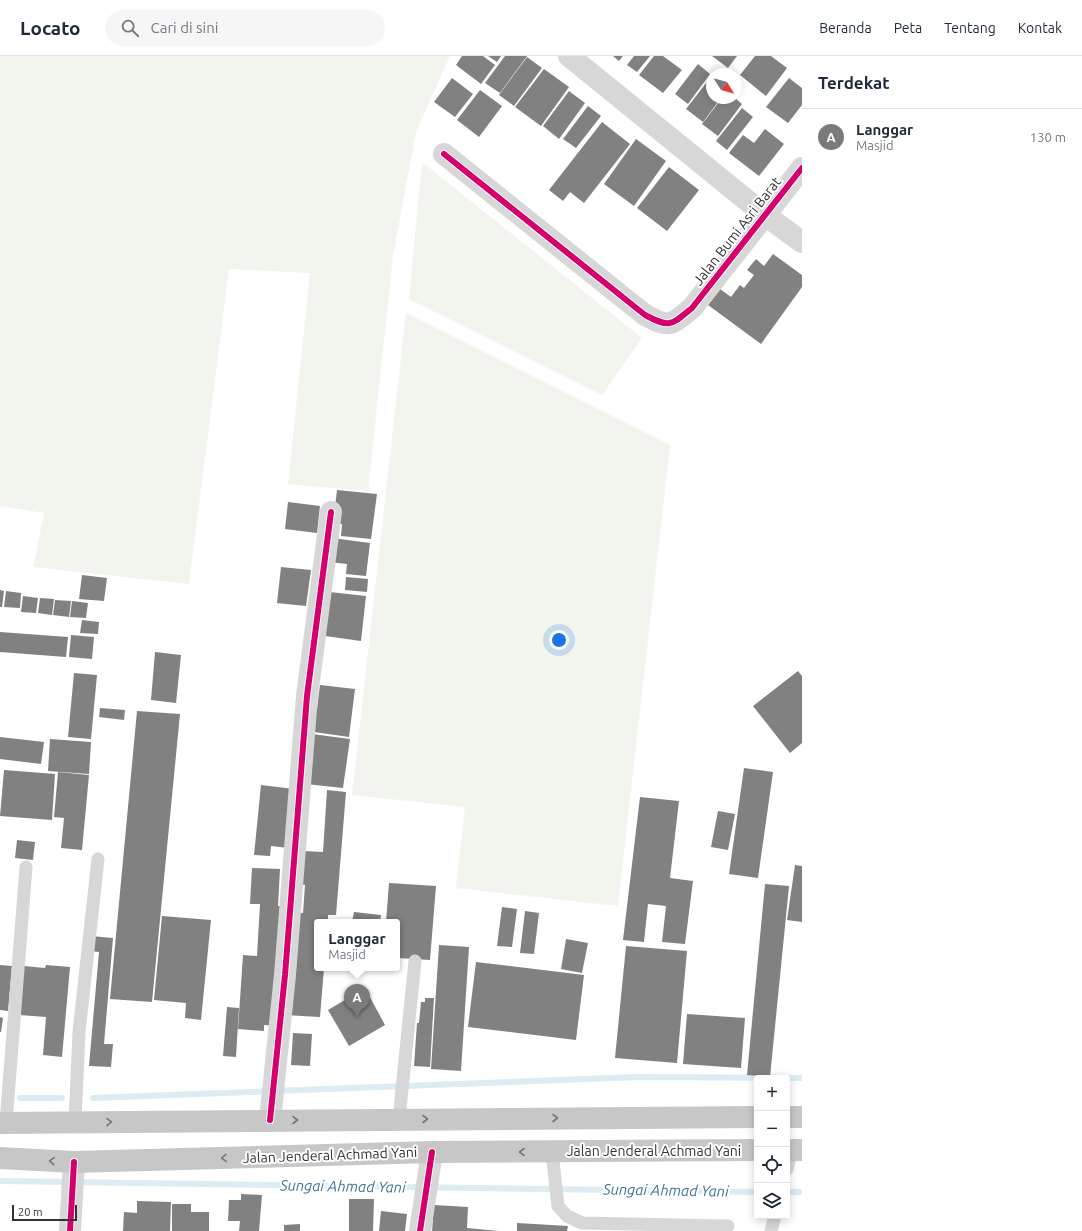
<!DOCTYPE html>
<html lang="id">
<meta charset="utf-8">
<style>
:root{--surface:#fff;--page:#f6f6f7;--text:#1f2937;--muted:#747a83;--line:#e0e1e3;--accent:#7a7a7a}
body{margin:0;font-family:Ubuntu,sans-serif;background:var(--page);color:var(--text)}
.controls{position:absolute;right:12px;bottom:12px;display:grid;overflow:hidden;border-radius:4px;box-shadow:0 2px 10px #0003}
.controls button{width:36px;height:36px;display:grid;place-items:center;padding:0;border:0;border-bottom:1px solid var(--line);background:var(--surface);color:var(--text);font:20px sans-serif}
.compass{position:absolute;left:706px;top:12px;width:36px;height:36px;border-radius:50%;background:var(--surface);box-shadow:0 2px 10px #0003;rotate:127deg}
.scale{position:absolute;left:12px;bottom:10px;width:65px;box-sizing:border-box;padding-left:4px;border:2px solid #333;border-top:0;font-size:11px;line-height:14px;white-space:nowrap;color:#333;-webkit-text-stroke:3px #fff;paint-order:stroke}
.you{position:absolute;left:559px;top:584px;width:14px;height:14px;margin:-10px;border:3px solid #fff;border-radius:50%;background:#1a73e8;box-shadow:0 0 0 6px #1a73e833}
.badge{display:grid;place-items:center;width:26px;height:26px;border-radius:50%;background:var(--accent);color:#fff;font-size:13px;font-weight:700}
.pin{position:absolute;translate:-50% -33px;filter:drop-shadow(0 1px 2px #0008)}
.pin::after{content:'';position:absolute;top:21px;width:14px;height:12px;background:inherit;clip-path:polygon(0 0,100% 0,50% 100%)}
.popup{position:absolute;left:314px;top:863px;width:86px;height:52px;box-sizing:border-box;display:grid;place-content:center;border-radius:4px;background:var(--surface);filter:drop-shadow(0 1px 3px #0005);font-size:13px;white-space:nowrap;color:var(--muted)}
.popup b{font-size:15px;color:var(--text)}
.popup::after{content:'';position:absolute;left:50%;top:100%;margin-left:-8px;border:8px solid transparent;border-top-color:var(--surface)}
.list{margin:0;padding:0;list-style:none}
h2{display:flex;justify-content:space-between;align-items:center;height:52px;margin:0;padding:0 16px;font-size:17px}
h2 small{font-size:13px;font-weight:400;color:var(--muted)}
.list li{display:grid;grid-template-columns:26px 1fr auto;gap:12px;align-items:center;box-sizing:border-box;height:56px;padding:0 16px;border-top:1px solid var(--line)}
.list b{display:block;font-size:15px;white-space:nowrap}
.list p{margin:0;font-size:13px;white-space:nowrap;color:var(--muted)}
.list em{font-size:13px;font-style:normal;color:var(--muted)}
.icon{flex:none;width:22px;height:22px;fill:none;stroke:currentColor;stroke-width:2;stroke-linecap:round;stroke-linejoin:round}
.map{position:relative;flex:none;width:802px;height:1175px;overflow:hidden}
header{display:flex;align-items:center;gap:24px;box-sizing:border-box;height:56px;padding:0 20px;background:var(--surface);border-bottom:1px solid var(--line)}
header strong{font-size:19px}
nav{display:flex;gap:22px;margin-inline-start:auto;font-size:14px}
.search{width:280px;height:36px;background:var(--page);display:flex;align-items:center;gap:10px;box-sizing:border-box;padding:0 14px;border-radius:22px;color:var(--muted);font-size:15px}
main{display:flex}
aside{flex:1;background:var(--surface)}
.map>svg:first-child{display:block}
</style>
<header>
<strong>Locato</strong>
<div class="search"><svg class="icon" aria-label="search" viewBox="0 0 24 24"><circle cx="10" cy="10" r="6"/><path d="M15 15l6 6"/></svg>Cari di sini</div>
<nav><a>Beranda</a><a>Peta</a><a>Tentang</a><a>Kontak</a></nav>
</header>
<main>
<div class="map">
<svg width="802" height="1175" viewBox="0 0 802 1175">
<rect width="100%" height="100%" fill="#fff"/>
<path fill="#f1f5ed" d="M 0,0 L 450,0 L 416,76 L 393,200 L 368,435 L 288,428 L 310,217 L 229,213 L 189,528 L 33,511 L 44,457 L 0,450 Z
M 422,106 L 642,282 L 602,339 L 409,243 Z
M 406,257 L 670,389 L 618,850 L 456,832 L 465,751 L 352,739 Z"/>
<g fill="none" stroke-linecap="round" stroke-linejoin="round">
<path stroke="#ddebf3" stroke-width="6" d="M 20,1042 L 62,1042
M 93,1042 L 638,1021 L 802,1022
M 0,1125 L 757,1136
M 787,1136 L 802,1136"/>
</g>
<path fill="#818181" d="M 462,0 L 483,0 L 495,9 L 481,28 L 456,9 Z
M 488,0 L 501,0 L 497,6 Z
M 505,0 L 527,0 L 500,37 L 485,27 Z
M 613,0 L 623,0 L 619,5 Z
M 634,0 L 650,0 L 637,16 L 627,9 Z
M 654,0 L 663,0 L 682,14 L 663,37 L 639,19 Z
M 712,0 L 737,0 L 728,12 Z
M 755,0 L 771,0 L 787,12 L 766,40 L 740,19 Z
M 527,1 L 542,12 L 514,50 L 499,39 Z
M 698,8 L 710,18 L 688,48 L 675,38 Z
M 544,13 L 569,31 L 541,70 L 515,51 Z
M 452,22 L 473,38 L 455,61 L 434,46 Z
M 710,22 L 712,24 L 712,42 L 721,42 L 703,66 L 686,53 Z
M 789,22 L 802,32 L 802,49 L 788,67 L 766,51 Z
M 480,34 L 502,50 L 479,81 L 457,64 Z
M 569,35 L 585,47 L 559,83 L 543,70 Z
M 722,42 L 735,42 L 742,48 L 718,80 L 702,68 Z
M 588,50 L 601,60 L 576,92 L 563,83 Z
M 742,52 L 753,61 L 727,94 L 716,85 Z
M 602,66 L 630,88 L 584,147 L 570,136 L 563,145 L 549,134 Z
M 765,73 L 784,88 L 759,120 L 729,97 L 743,79 L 754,87 Z
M 636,83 L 666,105 L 634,150 L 604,128 Z
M 669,111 L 699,134 L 667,175 L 637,152 Z
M 773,198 L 802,219 L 802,231 L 761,288 L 708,249 L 720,233 L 731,241 L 740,229 L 744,232 L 754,219 L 747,214 L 756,203 L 764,210 Z
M 337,434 L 377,438 L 371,483 L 341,480 L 342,468 L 333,468 Z
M 288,446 L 320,450 L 317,477 L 285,473 Z
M 332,482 L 370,487 L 366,520 L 346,518 L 347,508 L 329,506 Z
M 281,511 L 311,514 L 306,550 L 277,547 Z
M 82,519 L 107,522 L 104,545 L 79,543 Z
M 346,521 L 368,523 L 367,536 L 345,534 Z
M 0,534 L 4,535 L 2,551 L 0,551 Z
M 6,535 L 21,537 L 20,552 L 4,551 Z
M 330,536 L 366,540 L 361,585 L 325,580 Z
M 23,540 L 38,542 L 36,557 L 21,556 Z
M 40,542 L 54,543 L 52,559 L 38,557 Z
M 55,544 L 71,545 L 69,561 L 53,559 Z
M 72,545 L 88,547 L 86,562 L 70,561 Z
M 82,564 L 99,566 L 98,578 L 80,577 Z
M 0,576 L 68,581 L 66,601 L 0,596 Z
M 71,579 L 94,581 L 92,603 L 69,601 Z
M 155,596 L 181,599 L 176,647 L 151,644 Z
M 798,615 L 802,620 L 802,687 L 790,697 L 753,650 Z
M 74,617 L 97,619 L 91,683 L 68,681 Z
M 320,629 L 355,633 L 349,681 L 314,676 L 312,653 L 317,653 Z
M 100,652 L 125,654 L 124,664 L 99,661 Z
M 137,655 L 180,658 L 152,946 L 110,943 Z
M 312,678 L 350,683 L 343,732 L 306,728 Z
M 0,681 L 44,686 L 41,708 L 0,703 Z
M 50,683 L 91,686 L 89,718 L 48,715 Z
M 744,712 L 773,716 L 758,822 L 729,818 Z
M 4,714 L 55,718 L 52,764 L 0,760 Z
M 58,716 L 89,719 L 82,794 L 61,792 L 64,762 L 54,761 Z
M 261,729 L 294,733 L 288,792 L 271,790 L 270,800 L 254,799 Z
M 327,734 L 346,736 L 336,859 L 328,859 L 328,866 L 317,866 L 317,912 L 324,912 L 320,961 L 284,959 L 292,856 L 303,857 L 305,829 L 300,828 L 303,795 L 323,796 Z
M 640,741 L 679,745 L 670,822 L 693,825 L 685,888 L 662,886 L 666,850 L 648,848 L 644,886 L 623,884 Z
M 718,755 L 735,758 L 728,794 L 711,791 Z
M 17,784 L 35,786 L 33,804 L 15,802 Z
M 795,809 L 802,810 L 802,866 L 787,864 Z
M 252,812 L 280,813 L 278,850 L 285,850 L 277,970 L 264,969 L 264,975 L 238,973 L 243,899 L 257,900 L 260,848 L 250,848 Z
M 389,827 L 436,830 L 430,904 L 397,902 L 397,866 L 386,866 Z
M 765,828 L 789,830 L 770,1021 L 747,1019 Z
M 502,851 L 517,853 L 512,891 L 497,890 Z
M 525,855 L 539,857 L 534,898 L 520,897 Z
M 354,856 L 381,859 L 380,866 L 352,866 Z
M 162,860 L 211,864 L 201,964 L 185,962 L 186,947 L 154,944 Z
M 91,880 L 113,882 L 104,988 L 113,988 L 111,1011 L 89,1010 L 99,896 L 90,895 Z
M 566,883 L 588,887 L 582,917 L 561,913 Z
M 439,889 L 469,891 L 461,1015 L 431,1013 Z
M 626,890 L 687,895 L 677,1007 L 615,1002 Z
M 476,906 L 584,919 L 576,984 L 468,971 Z
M 0,909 L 12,910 L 8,955 L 0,954 Z
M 46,909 L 70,911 L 62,1001 L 43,999 L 46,961 L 19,959 L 24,910 L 45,912 Z
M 365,932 L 385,969 L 349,990 L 328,954 Z
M 425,942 L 434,942 L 430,1011 L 414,1010 L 417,967 L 419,967 L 421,946 L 425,946 Z
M 227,951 L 239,952 L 236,1001 L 223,1000 Z
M 687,958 L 745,962 L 741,1012 L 683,1008 Z
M 0,961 L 3,962 L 1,976 L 0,976 Z
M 293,977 L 312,978 L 310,1010 L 291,1009 Z
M 241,1138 L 262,1139 L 259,1175 L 239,1175 L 240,1165 L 228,1165 L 229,1144 L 241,1144 Z
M 349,1143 L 374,1143 L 373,1175 L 349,1175 Z
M 137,1145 L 171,1146 L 170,1175 L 123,1175 L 124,1156 L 137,1157 Z
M 172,1148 L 191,1148 L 191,1156 L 209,1156 L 209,1175 L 172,1175 Z
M 434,1149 L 468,1151 L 467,1172 L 499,1175 L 432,1175 Z
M 381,1155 L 407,1158 L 405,1175 L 379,1175 Z
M 517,1167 L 568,1170 L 567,1175 L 517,1175 Z
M 300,1168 L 300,1175 L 284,1175 L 284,1169 Z"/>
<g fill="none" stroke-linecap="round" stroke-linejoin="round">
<path stroke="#d7d7d7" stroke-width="13" d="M 399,1063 L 415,905
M 75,1066 L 79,976 L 98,803
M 6,1067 L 26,811
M 552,1096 L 558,1150 L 567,1160 L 582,1167 L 728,1170
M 787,1113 L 792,1094
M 771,1175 L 775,1160"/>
<path stroke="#d7d7d7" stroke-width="22" d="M 569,0 L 765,159 L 802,186
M 444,98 L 645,259 C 670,272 670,270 692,252 L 802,112
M 270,1064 L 285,919 L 307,640 L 331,456
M 70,1175 L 74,1106
M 420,1175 L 432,1096"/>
<path stroke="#c7c7c7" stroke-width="22" d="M 787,1061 L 802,1061
M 0,1067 L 757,1061
M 787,1094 L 802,1094
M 0,1102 L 74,1106 L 432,1096 L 757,1094"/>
<g stroke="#fff" stroke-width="8">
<path id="cycleway" d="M 444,98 L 645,259 C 670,272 670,270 692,252 L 802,112
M 270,1064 L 285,919 L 307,640 L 331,456
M 70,1175 L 74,1106
M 420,1175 L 432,1096"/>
</g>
<use href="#cycleway" stroke="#d6006c" stroke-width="6"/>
</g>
<defs><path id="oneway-chevron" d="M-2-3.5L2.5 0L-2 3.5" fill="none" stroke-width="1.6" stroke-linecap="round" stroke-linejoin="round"/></defs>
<g stroke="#767676">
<use href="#oneway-chevron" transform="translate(555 1062)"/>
<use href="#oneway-chevron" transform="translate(425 1063)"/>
<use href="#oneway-chevron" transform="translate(295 1064)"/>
<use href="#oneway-chevron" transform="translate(109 1066) rotate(-1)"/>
<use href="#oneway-chevron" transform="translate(522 1096) rotate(180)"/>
<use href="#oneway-chevron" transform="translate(224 1102) rotate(178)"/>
<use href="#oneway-chevron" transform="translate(52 1105) rotate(-177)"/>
</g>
<g text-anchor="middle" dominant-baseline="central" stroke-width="4" stroke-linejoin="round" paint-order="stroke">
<g font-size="14" fill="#333" stroke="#fff">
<text transform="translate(737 175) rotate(-52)">Jalan Bumi Asri Barat</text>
<text x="654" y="1095">Jalan Jenderal Achmad Yani</text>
<text transform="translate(330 1099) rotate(-2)">Jalan Jenderal Achmad Yani</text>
</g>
<g font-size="15" font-style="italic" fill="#3f7597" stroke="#fff">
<text transform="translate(343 1130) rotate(1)">Sungai Ahmad Yani</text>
<text transform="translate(666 1134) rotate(1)">Sungai Ahmad Yani</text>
</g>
</g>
</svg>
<div class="controls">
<button>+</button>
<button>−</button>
<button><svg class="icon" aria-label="locate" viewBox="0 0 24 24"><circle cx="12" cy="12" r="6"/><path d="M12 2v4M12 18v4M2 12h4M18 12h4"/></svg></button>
<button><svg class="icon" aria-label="layers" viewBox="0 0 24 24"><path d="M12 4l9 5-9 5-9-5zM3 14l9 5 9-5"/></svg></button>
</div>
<svg class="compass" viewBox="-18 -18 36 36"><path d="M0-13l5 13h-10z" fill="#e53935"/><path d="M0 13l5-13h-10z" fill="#747a83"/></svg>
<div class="scale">20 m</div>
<div class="you"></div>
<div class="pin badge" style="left:357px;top:961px">A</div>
<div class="popup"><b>Langgar</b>Masjid</div>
</div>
<aside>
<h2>Terdekat<small></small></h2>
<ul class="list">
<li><span class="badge">A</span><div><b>Langgar</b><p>Masjid</p></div><em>130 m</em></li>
</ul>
</aside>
</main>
